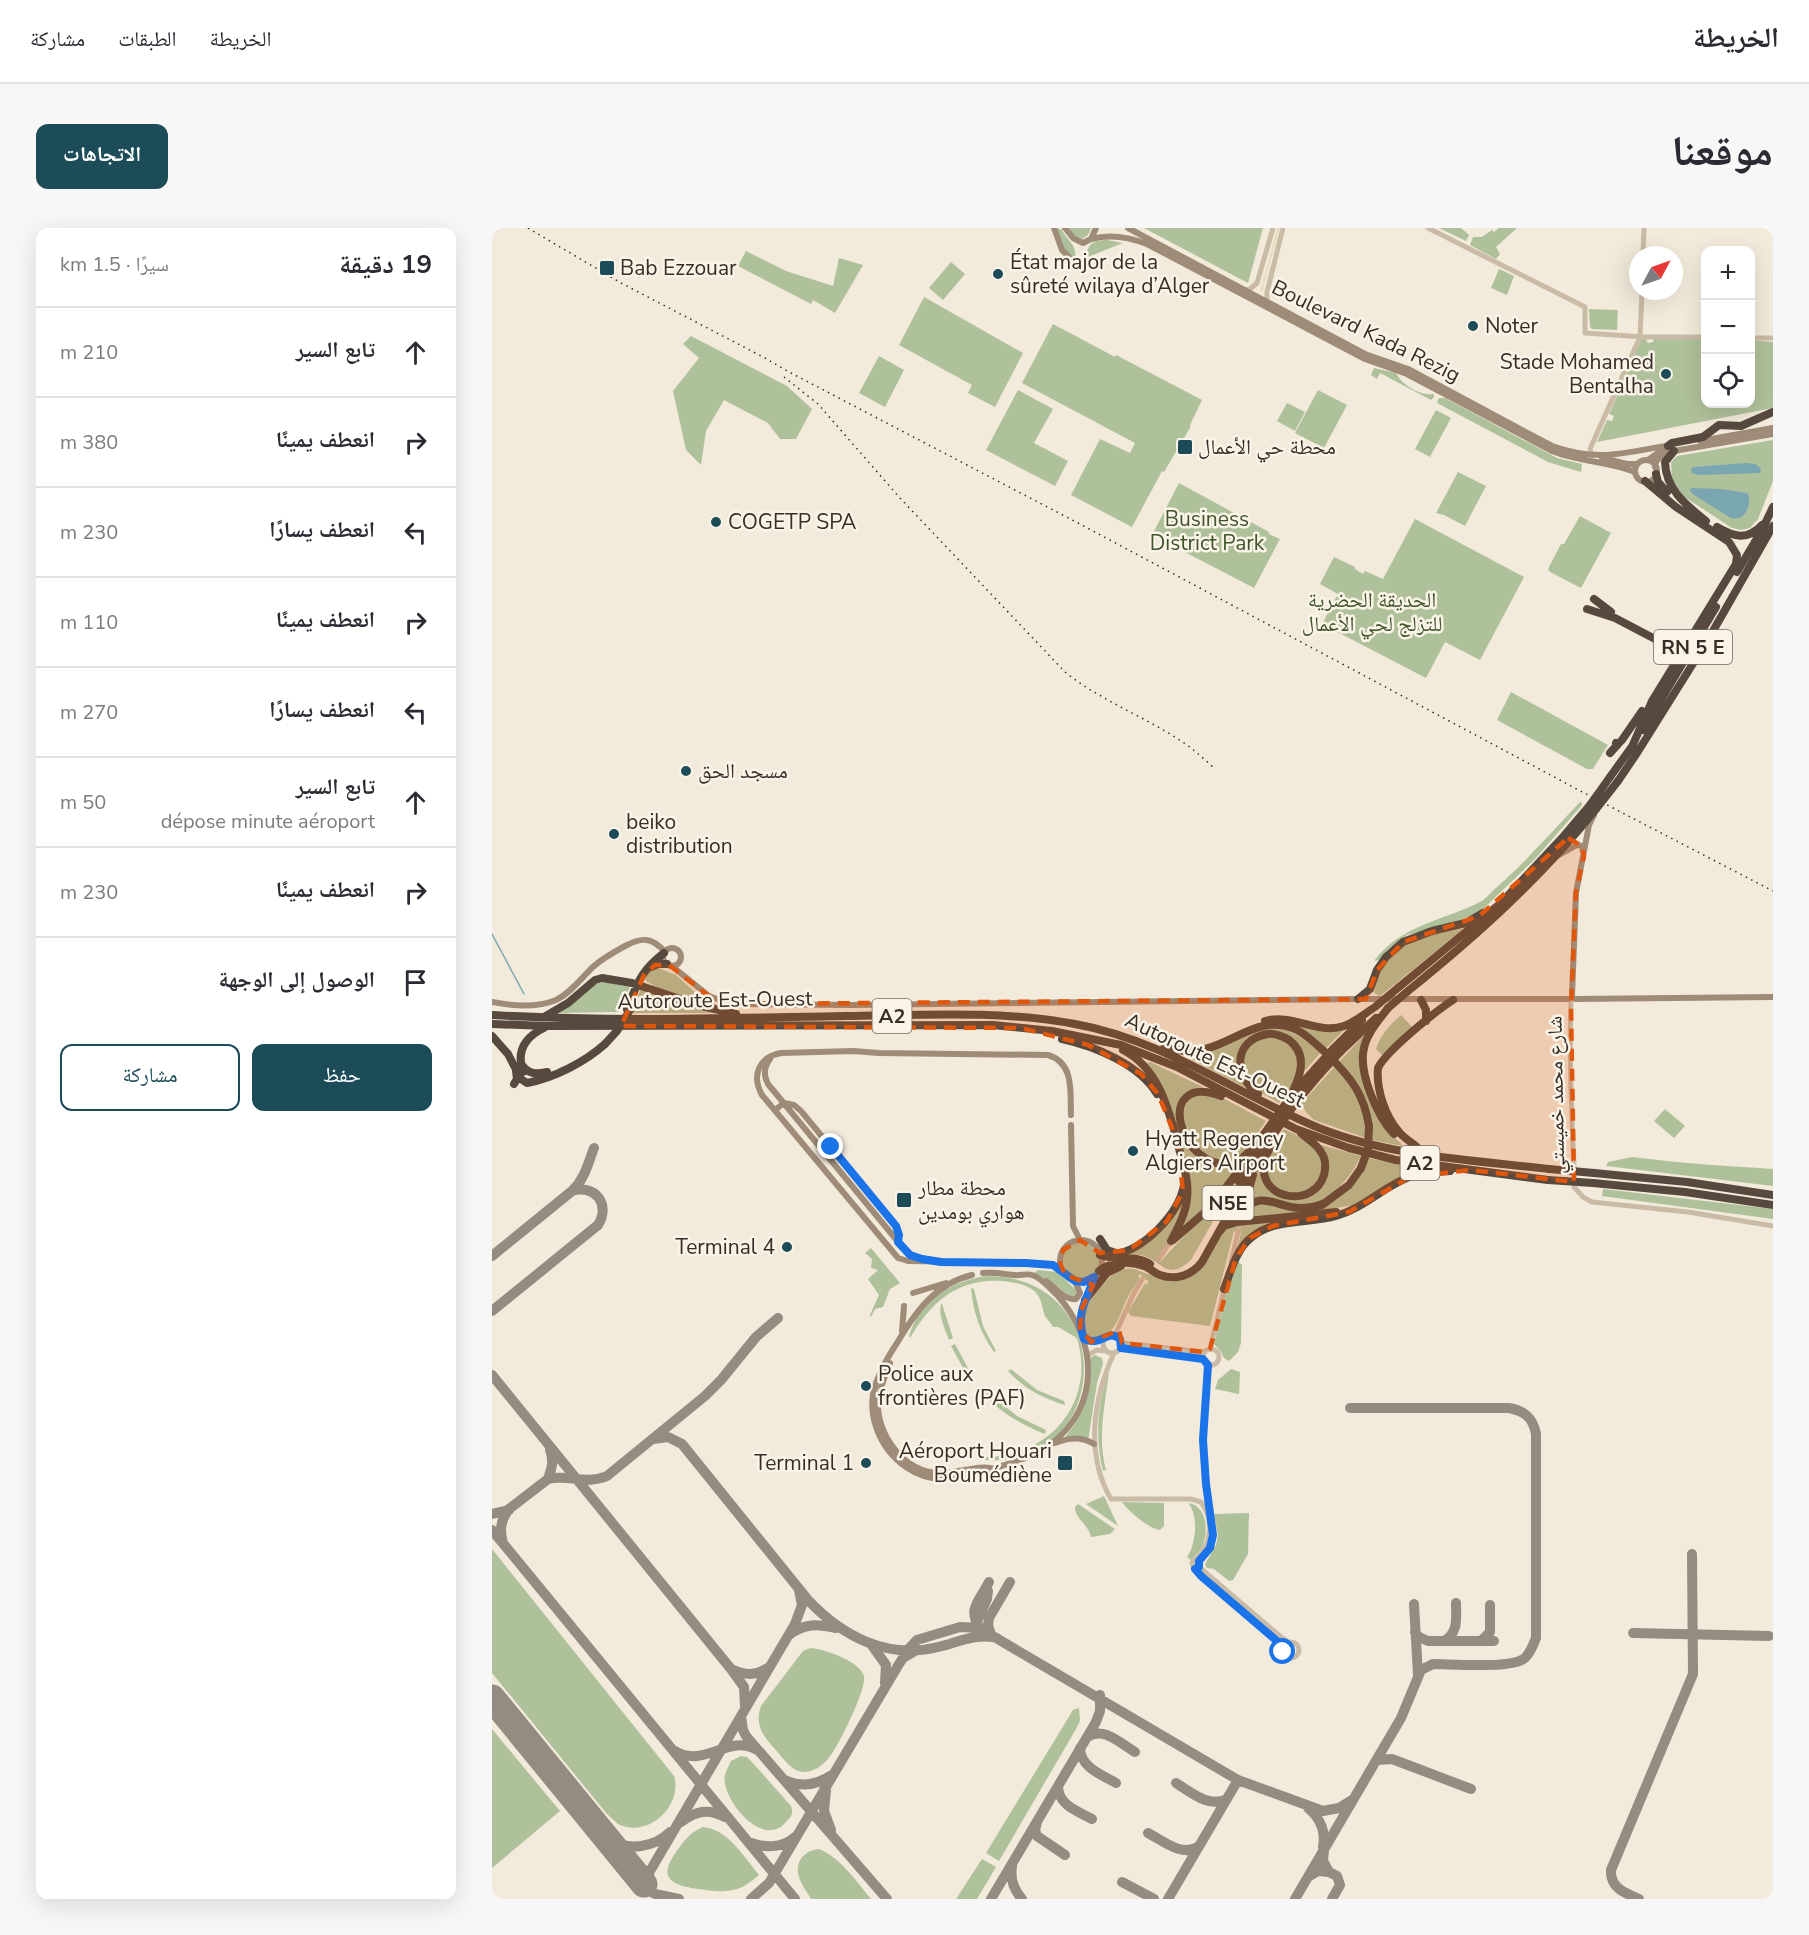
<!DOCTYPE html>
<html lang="ar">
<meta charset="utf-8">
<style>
:root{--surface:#fff;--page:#f7f7f7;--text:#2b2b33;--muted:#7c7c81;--line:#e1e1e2;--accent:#1c4c58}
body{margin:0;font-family:"Nunito Sans","Noto Naskh Arabic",sans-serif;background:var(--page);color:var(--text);direction:rtl}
.controls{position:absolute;right:18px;top:18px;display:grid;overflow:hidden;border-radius:12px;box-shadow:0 6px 24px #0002}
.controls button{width:54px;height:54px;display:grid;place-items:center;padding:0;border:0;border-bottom:2px solid var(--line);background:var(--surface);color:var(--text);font:30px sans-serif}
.compass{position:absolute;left:1137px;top:18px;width:54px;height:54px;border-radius:50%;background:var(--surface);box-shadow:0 6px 24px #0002;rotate:49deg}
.stop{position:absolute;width:18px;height:18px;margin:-14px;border:4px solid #1a73e8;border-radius:50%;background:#fff}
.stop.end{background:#1a73e8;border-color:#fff;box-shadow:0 2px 6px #0008}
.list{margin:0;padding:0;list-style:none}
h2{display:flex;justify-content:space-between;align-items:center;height:78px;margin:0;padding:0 24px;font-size:26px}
h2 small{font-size:20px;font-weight:400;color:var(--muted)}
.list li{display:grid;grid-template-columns:39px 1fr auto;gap:18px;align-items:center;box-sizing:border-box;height:90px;padding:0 24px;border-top:2px solid var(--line)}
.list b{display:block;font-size:22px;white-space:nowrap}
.list p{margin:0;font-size:20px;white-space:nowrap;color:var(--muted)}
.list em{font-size:20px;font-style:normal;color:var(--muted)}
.actions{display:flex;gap:12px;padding:18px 24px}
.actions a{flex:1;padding:14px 0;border:2px solid var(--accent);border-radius:12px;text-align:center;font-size:21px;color:var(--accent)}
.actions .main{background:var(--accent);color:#fff}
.icon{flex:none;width:33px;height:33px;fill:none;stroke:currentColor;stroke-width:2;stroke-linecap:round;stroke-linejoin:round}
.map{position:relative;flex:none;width:1281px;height:1671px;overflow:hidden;direction:ltr;border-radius:12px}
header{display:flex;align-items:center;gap:36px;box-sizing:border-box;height:84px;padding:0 30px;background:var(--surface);border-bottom:2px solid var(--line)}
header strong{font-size:28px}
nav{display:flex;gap:33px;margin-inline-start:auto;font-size:21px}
.intro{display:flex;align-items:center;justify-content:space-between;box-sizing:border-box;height:144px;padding:0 36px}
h1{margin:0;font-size:42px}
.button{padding:15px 27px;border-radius:12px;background:var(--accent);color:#fff;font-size:21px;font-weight:700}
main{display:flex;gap:36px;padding:0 36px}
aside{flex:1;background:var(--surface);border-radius:12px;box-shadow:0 6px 24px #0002}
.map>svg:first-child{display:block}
</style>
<header>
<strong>الخريطة</strong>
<nav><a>الخريطة</a><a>الطبقات</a><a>مشاركة</a></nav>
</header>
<div class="intro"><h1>موقعنا</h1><a class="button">الاتجاهات</a></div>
<main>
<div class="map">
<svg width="1281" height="1671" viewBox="0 0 1281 1671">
<rect width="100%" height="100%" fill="#f2eada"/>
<path fill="#afc19a" d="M 564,0 L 570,2 C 576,14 586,17 583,32 L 572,24 Z
M 577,0 L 599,0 L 596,7 L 590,11 L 580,6 Z
M 652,0 L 771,0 L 756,55 Z
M 947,0 L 969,0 L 977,7 L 974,13 Z
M 1007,0 L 1025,0 L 1004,19 L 1008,26 L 1004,31 L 978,17 L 981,9 L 990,9 L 1000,2 L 1002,4 Z
M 615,12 L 631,15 L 591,31 C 598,17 598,12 615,12 Z
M 254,23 L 294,43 L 341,58 L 347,30 L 371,37 L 343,85 L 321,72 L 319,76 L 246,38 Z
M 459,34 L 473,46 L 451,72 L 437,60 Z
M 1007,41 L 1022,48 L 1015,67 L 999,60 Z
M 432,69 L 531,125 L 503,179 L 476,165 L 480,157 L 407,117 Z
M 1097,81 L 1126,82 L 1125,102 L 1100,101 L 1098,99 Z
M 561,96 L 623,129 L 624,127 L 710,172 L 698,197 L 698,200 L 672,244 L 670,243 L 640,299 L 579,267 L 608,211 L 638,225 L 643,215 L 530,155 Z
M 199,108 L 295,158 L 320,181 L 304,211 L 288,211 L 276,195 L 232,172 L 214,203 L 209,237 L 194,222 L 181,163 L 207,130 L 191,116 Z
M 1150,110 L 1153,110 L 1156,115 L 1161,114 L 1162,110 L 1213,111 L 1214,176 L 1258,176 L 1259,112 L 1281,114 L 1281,180 L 1105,214 L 1115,192 L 1120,193 L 1122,188 L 1117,186 Z
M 387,128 L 412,142 L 393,179 L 367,165 Z
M 882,140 L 904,145 C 910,157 928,168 942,166 L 942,169 L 939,172 L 888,145 L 885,151 L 879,147 Z
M 526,162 L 561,181 L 542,215 L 576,233 L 563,258 L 494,222 Z
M 826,162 L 855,177 L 832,220 L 803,205 Z
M 947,170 L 953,170 L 1065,230 L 1090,236 L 1089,244 L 1056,234 L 947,176 L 945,174 Z
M 795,175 L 813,184 L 803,203 L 785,193 Z
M 944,182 L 959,190 L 938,229 L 923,221 Z
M 1281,212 L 1281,253 L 1266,291 L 1258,300 L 1249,302 L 1240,300 L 1191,268 L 1180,252 L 1179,234 L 1185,228 Z
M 966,244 L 994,258 L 973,298 L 952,287 L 944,285 Z
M 687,255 L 777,304 L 777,306 L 788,311 L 762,360 L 660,307 Z
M 1088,288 L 1119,305 L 1089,360 L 1058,344 L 1056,341 L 1069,316 L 1072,316 Z
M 923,291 L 1032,349 L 988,432 L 953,414 L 934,450 L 830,396 L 846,366 L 828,356 L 842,329 L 863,339 L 863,341 L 871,346 L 873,343 L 891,351 Z
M 1019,464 L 1116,517 L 1101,541 L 1095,541 L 1005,492 Z
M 1089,573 L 1090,577 L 1044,630 L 989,683 L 962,695 L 915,707 L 895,722 L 887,732 L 882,733 C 909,697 950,693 988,674 C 994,671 1000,663 1005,659 C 1035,633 1061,602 1089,573 Z
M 973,700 L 888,768 L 882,765 C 894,713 927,710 973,700 Z
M 164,739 L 184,747 L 205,766 L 223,775 L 222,778 L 168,761 L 154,753 L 153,748 L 157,743 Z
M 113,754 L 138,759 L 126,784 L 67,785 L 103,756 Z
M 151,760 L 222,785 L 140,785 L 148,763 Z
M 909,787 L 920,799 L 890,827 L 884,821 C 889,806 897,798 909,787 Z
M 790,793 L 851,801 L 852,802 L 833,821 Z
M 772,799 C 801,801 806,807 829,824 L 810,846 L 808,821 L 771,805 L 745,832 L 746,845 L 756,861 L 687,825 L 712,823 Z
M 874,805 L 869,838 L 901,909 L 909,915 L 910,918 L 880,912 C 877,871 874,865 847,834 Z
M 775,809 L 791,811 L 807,828 L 804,852 L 787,875 L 758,858 L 750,834 L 758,817 Z
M 658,834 L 711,859 C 680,865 680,886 692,911 C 704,934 724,946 749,934 L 719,974 L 689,1001 L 698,962 L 659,841 L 655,835 Z
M 843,838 L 862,860 L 874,893 L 874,910 L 822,892 L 813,883 L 810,875 Z
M 698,868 L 727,868 L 774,893 L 749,928 L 738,933 L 727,934 L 701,918 L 689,890 Z
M 1173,881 L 1193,898 L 1182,910 L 1162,893 Z
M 792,901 L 811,910 L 828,926 L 831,943 C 828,948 825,956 821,960 C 801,978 767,955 775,930 C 779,919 786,910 792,901 Z
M 829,917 L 869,928 C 860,948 834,980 810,978 C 801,978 792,973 782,971 C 774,970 763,975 754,977 L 767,937 L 771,952 L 795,971 C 810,974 821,969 831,957 L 828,918 Z
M 1140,929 C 1186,935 1234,938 1281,941 L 1281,958 L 1114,938 L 1116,934 Z
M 876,930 L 920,939 L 921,943 L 861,977 L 821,984 L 848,966 Z
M 745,951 L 699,1032 C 673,1055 671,1031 648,1027 C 643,1026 638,1028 633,1029 L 672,997 L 691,970 L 692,975 L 668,1034 Z
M 754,955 L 747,983 L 769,974 L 814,983 L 730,997 Z
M 1111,961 L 1281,981 L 1281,991 L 1110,968 Z
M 817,990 L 784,996 L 745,1021 L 749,1005 L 742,1003 L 718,1098 L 639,1088 L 636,1084 L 653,1055 L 655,1057 L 656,1053 L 648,1046 L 646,1049 L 648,1050 C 645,1056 640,1061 637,1067 C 627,1085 624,1112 598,1112 C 582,1094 595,1074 609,1059 C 616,1051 622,1043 634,1041 C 643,1039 648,1044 656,1046 C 669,1048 685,1046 698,1045 L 723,1008 L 739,998 Z
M571 1033a18 18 0 1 1 36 0a18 18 0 1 1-36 0Z
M 379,1020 L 408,1055 L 398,1061 L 391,1079 L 383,1081 L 379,1089 L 378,1087 L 387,1067 L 376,1051 L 386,1042 L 379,1040 L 380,1031 L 373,1025 Z
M 745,1033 L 750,1037 L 749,1115 L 746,1124 L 737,1133 L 732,1130 L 729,1124 L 722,1116 L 734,1060 Z
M 546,1042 L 565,1044 L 584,1062 L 584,1068 L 579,1069 L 565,1058 L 542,1045 Z
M 495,1048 C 633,1049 618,1250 486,1231 L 488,1229 C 554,1232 605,1177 585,1110 L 566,1099 L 561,1099 C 559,1095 555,1091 553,1088 C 550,1081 550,1072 545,1066 C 538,1057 521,1054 511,1053 C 466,1050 440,1073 418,1110 L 417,1108 C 428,1072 459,1053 495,1048 Z
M 479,1060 L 482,1061 L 491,1098 L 504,1123 L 502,1124 C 488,1104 481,1084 479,1060 Z
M 449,1076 L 450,1076 L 461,1110 L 457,1112 C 453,1101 446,1087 449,1076 Z
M 463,1116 L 478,1144 L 475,1147 L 459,1118 Z
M 603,1127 L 610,1130 L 611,1136 L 605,1155 L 596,1213 L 573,1209 C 592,1188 599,1158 598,1130 Z
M 519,1141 L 545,1162 L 572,1173 L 573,1177 C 552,1171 531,1160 516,1143 Z
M 739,1141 L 748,1144 L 747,1166 L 723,1161 L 726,1152 Z
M 617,1144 C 613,1177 605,1210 614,1242 L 611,1243 C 603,1211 605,1175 617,1144 Z
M 492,1161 L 525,1188 L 554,1202 L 553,1206 C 530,1197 507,1184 491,1165 L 490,1164 Z
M 612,1268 L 626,1298 L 594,1276 Z
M 630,1274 L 672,1275 L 672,1298 L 668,1302 C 656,1300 637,1284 630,1274 Z
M 696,1275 C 714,1277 717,1302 711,1316 C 709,1323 704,1327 699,1332 L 695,1329 C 704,1317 707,1287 696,1275 Z
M 586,1276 L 623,1301 L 618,1306 L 599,1309 C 597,1297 583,1291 583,1279 Z
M 757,1285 L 756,1326 L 741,1352 L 737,1353 L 722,1341 L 715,1340 L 713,1336 L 724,1317 L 726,1308 L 722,1286 Z
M 0,1321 L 182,1548 C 191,1578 156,1611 126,1596 C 122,1593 119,1589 115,1586 L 0,1445 Z
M 318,1420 C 331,1420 369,1434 372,1448 C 375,1461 345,1521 336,1531 C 330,1538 321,1544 312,1544 C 299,1544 289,1527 281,1519 C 269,1505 263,1496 269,1478 L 311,1423 Z
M 587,1480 L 588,1493 L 584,1501 L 507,1633 L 494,1625 L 581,1482 Z
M 0,1501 L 68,1583 L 0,1640 Z
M 249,1528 L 255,1529 L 260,1534 L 299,1578 C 302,1586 299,1589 294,1594 C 272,1620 236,1578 233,1555 C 231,1547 236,1540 239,1533 Z
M 211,1599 C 236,1601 252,1629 267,1647 C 261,1652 255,1657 248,1660 C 234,1665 220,1663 206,1661 C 180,1657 165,1651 184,1624 C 194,1611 196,1606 211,1599 Z
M 327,1621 C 349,1630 364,1653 379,1671 L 319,1671 C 315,1664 309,1656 307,1649 C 302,1634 313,1622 327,1621 Z
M 490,1631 L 504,1639 L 485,1671 L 464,1671 Z"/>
<path fill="#eadec1" d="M 785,0 L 788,0 L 770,64 L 768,63 Z"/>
<path fill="#79a6b0" d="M 1254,235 L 1263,236 L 1269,240 L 1268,245 L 1207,247 L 1200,245 L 1199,241 L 1201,239 Z
M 1199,260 L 1230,261 L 1255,265 L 1257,268 C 1258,280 1253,293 1239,290 L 1202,267 L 1198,263 Z"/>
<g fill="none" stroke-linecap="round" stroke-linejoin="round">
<path stroke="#79a6b0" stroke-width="1.5" d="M 0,706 L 32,766"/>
<path stroke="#948c80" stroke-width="10" d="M 80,963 C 93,951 96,935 102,920
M 0,1028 L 80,963 C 103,956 119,976 106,997 L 0,1083
M 0,1147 L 239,1441
M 161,1211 L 176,1209 L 190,1216 L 316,1372 C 350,1408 395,1432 446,1419 C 467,1414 484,1405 505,1410
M 58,1222 C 62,1232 60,1240 56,1251 C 77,1246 94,1257 115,1248 L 213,1168 L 229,1152 L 264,1109 L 286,1090
M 0,1286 L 17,1282
M 0,1302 L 303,1671
M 11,1315 C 7,1301 9,1292 17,1281 L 56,1251
M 518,1354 L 497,1390 L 496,1397 L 499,1407 L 746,1552 L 831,1583 L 847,1580 L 860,1572
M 922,1376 L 926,1447
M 483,1398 L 495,1371 L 496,1363
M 488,1400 C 474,1381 489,1371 497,1354
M 923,1404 L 927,1409 L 936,1413 L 1002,1413
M 1141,1405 L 1277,1408
M 297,1407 C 312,1395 326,1396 344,1400
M 952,1413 C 967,1405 964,1389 964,1375
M 989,1413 L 998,1404 L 998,1377
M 379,1416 L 394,1437 L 393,1455
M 413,1425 L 425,1412 L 468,1399 L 488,1400 L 499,1406
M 253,1478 L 252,1459 L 239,1441 C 253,1447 263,1449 277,1439
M 249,1488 L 251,1502 L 254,1508 L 395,1671
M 595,1509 C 612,1498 628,1515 643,1524
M 588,1520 C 588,1539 610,1547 624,1555
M 183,1523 C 214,1541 236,1505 265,1522
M 885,1532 L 900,1531 L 979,1561
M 293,1552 C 310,1560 325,1557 340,1547
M 684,1555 C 700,1565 717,1580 735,1571
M 566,1558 C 566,1577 585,1583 600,1591
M 334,1562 L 332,1583 L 339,1602
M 816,1580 C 828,1590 834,1603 831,1619
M 189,1594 C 204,1583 216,1580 233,1589
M 545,1594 L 543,1602 L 545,1608 L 573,1627
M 107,1601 C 110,1604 114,1608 118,1611 C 136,1624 163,1619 178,1604
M 656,1605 C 671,1613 691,1630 707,1618
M 256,1614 C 273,1620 289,1621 303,1609
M 520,1638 C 518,1651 521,1661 530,1671
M 837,1644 L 845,1648 L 848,1657 L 840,1671
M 816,1649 L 826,1643 L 837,1644 L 831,1633 L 832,1622
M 630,1654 L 662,1671
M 151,1655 L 303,1396 L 310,1377 L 307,1362
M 152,1656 L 153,1660 L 163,1666 L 187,1671
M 259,1671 L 277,1655 L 407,1436 L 411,1430 L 423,1423
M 499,1671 L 604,1494 L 608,1483 L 608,1467
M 676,1671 L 746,1552
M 803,1671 L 909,1490 L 929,1442 L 941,1436 C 960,1436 1020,1441 1033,1430 C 1039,1424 1041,1417 1044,1410 L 1044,1206 C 1041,1190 1033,1183 1017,1180 L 858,1180
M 1147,1671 C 1133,1665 1118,1660 1119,1642 L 1201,1446 L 1200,1326"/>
<path stroke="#948c80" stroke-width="27" d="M 0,1470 L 152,1656"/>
<path stroke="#ccc4b6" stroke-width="5" stroke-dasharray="5 2.5" stroke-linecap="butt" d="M 746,1004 L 750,984"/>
<path stroke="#cabba6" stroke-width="5" d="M 936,0 L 1093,79 L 1093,105 L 1152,109 L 1214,109
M 1151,27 L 1152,0
M 754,62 L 758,61 L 765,55 L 781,0
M 775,73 L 775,64 L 791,0
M 1258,110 L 1281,110
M 1100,228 L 1098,221 L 1148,109 L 1150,63
M 1079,775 C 1078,811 1078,848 1080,885 C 1080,910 1083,934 1082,959 L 1091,969 L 1100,974 L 1196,984 L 1281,998
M 666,1032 L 679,1013
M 739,1034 L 746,1004
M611 1116a9 9 0 1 1 18 0a9 9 0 1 1-18 0Z
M 623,1107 L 641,1067 L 651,1050
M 592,1111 L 603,1114 L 613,1110
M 630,1115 L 712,1124
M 629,1120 L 711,1131
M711 1129a8 8 0 1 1 16 0a8 8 0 1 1-16 0Z
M 718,1121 L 733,1058
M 622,1125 C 601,1171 593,1226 619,1271 L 699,1271 L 709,1274 C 723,1293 719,1317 703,1332
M 596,1127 L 605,1122 L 614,1123
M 716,1137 L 711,1210 L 718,1289
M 706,1332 L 702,1332 L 700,1335 L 702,1341 L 707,1339 L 707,1333 C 717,1322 722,1314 720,1298
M 707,1339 L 789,1409 L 797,1414
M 703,1341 L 709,1348 L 785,1413 L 791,1421
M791 1422a8 8 0 1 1 16 0a8 8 0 1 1-16 0Z"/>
<path stroke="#9e8b78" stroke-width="6" d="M 562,0 L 570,22 L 585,37
M 573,0 L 581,10 L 591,15 L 599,11 L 604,0
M 636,0 L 873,126 L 916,141 L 1060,218 C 1109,235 1132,224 1180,217
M 599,11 C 617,6 637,9 655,16 L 873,131 L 915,146 L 1060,223 C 1087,234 1116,233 1143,244
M 1208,213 L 1281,200
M 1110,230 L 1135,236 L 1145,236
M 1156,232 L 1173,220
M1143 243a11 11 0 1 1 22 0a11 11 0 1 1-22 0Z
M 1163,239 C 1164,228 1173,227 1182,223 L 1281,206
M 1067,627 L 1085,617 L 1090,618 L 1091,624
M171 729a9 9 0 1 1 18 0a9 9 0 1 1-18 0Z
M 180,738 L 217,768 L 234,774 L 252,776 L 359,777 L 866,771 L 1076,771
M 1080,768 L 1084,665 L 1097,597 L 1102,587
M 1083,771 L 1281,769
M 0,774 C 20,778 45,780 64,772 C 79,765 90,749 102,738 C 111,730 122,724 133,718 C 150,709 160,709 173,724
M 278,831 C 272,839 271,847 276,856 L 412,1021 L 418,1027 L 431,1031
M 283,882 L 292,875 L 302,877 L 309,883 L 404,998 L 407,1005 L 406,1014
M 579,897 L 581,998 L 588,1012
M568 1033a21 21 0 1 1 42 0a21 21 0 1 1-42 0Z
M 570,1042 L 561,1037 L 534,1035 L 416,1033 L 406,1030 L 270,867 C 259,847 267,829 289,825 L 361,823 L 387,825 L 556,827 C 583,835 578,865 579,887
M 480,1047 C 443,1056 424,1083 405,1115 C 397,1127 389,1141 384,1155 C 373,1186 388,1221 414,1239 C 442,1259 471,1250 501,1241 C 521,1234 542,1229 559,1216 C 610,1177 605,1111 565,1067 C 558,1061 550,1050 540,1047 C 535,1045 528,1048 522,1047 C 512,1046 502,1044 491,1045
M 554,1053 C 563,1059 573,1073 584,1071 L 588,1065 L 583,1053
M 421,1065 L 454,1055
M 588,1099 L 590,1080 L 602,1049
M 410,1103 L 412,1078
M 398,1135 C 393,1148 387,1161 386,1175 C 385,1207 412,1244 447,1245 C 460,1246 492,1236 501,1241
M 563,1215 C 577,1210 588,1208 602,1216"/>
<path stroke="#57493e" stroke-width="8" d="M 1176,218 L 1180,215 L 1211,209 L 1227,197 L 1249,198 L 1281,184
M 1182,223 L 1173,234 C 1174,262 1194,277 1214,293
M 1164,246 L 1166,254 L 1175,264
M 1225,299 C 1242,309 1255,313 1270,297
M 1245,344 L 1270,302 L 1281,279
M 1102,371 L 1119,384
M 1095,381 L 1123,390 L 1184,422 L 1187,425 L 1185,430
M 1151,502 L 1224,379
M 1124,515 L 1126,516 L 1130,512 L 1150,483
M 1139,521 L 1160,473 L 1244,336 L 1245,327 L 1237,314 L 1184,279 L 1153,253
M 1118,525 L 1127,515
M 1118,549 L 1141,517
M 1126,553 L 1145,525 L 1217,410 L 1281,298
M 159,739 L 166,736 L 175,736
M 907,759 L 1009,675 L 1070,610 L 1098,577
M 916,763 C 984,708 1049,650 1104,581
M 866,771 L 878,761 L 885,742 L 894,729 L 911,714 L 940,703 L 974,695 L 991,685
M 929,772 L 934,782 L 934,793
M 896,780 C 887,792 875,805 872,820 C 866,844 885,888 902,906
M 135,781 C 146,754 148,744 172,725
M 0,787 C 118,794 236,790 354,788 C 430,787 508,782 583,796 C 672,812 745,866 827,900 C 900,929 980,932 1057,941
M 52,789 L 76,775 L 103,752 L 110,750 L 140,755 L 206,777 L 244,786
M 773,793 C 800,785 825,807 852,798 C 861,795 871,787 880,781
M 0,796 L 55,798 L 501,797 L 560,803 L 629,817 L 685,839 L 804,901 L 857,920 L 904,932 L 1056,952
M 0,808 L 16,826 L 29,851 L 35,855 C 62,850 93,834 113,816
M 570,811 C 603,818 648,837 665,866
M 672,820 C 686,823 700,824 713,821 C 745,813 770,785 805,802 C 817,808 827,819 837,828 C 859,850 872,866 877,898
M 842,820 L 870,792
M 631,822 C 669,841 678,887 688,924 C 692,939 697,954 695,970 C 694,985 686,999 679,1013
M 848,824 L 884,790
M 30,837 C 37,847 45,846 55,844
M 31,844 C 24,823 33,809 52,800
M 22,856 L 25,851 L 24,843
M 805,861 L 823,841
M 766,866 C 742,848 740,813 775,806 C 782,805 790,808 797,812 C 818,828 807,852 797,871
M 729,868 C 661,842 685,946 744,936 L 760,921
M 803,876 L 828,846
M 778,919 C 776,925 772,931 772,937 C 768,973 822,980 832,947 C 834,939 834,931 829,924 C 825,916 815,911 809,905
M 925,919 C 919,914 912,910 907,904 C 893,888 884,861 886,840 C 894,823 944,783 961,772
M 1102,945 L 1195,954 L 1281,967
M 747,954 L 772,906
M 1101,955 L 1193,964 L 1281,977
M 830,977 L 857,957 L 869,940
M 750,984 C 767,964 779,975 799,979 C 811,981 822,980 833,975
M 750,984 L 761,947
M 728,1003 L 732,998 L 745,994 L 844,984
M 608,1011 L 615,1022 L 627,1026
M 681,1012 L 719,979 L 752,936
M 622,1026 C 651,1023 687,986 692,957
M 608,1027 C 625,1033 643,1026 658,1036
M 607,1043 C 619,1033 638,1033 652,1038 C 658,1040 662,1045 668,1047 C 684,1053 700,1047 710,1034 L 779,910
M 732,1061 C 739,1043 744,1021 760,1009 C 783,990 817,996 844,988 C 872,980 891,959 917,949 C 931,944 944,944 958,943
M 593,1072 L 615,1045 L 629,1038"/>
<path stroke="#362e27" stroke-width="1.5" stroke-dasharray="1.5 4.5" stroke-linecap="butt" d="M 36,0 L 129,55 L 273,130 L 299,145 L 586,295 L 1096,567 L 1281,663
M 292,149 L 326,176 L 407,269 L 573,444 C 608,472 649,487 686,511 C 699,519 710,529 722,540"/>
<path stroke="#57493e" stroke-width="8" d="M 1098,577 L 1118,549
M 1104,581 L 1126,553
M 883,779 L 907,759
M 896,780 L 916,763
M 113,816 L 125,803 L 138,782
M 823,841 L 842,820
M 828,846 L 848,824
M 772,906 L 797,871
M 779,910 L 803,876
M 869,940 L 876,921 L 877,898
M 1057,941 L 1102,945
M 1056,952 L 1101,955"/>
</g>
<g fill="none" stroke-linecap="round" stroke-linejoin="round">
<path stroke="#1a73e8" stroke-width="8" d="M 339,919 L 404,998 L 407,1007 L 406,1014 L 418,1027 L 430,1031 L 449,1034 L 534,1035 L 561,1037 L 583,1053 L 592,1054 L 602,1049 C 595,1073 583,1085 592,1111 C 611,1119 615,1100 628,1111 L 629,1120 L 711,1131 L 716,1137 L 711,1212 L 714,1256 L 721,1307 L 718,1320 L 707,1333 L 707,1339 L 703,1341 L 709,1348 L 785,1413 L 791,1424"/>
</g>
<path fill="#df570d" fill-opacity="0.2" stroke="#df570d" stroke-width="4.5" stroke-dasharray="12 8" stroke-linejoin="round" d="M 1076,610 L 1090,618 L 1092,628 L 1084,665 L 1079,780 L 1082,954 L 978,942 L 918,949 L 857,984 L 781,998 L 758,1010 L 744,1030 L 718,1121 L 712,1124 L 630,1115 L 627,1102 L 599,1114 L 588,1100 L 590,1080 L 601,1057 L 573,1047 L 568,1035 L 571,1022 L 588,1012 L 608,1025 L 637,1022 L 675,993 L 691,963 L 685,912 L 666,866 L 649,846 L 596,817 L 529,800 L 129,798 L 152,747 L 163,737 L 177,737 L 217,768 L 252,776 L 874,771 L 885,742 L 911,714 L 987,688 Z"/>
<g fill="#1c4c58" stroke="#faf3e7" stroke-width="2">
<rect x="107" y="32" width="16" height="16" rx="3"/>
<circle cx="506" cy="46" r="6"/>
<circle cx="981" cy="98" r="6"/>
<circle cx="1174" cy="146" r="6"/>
<rect x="685" y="211" width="16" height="16" rx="3"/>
<circle cx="224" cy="294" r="6"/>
<circle cx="194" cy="543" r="6"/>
<circle cx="122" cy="606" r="6"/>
<circle cx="641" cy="923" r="6"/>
<rect x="404" y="964" width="16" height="16" rx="3"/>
<circle cx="295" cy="1019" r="6"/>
<circle cx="374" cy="1158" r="6"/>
<circle cx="374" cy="1235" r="6"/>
<rect x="565" y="1227" width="16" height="16" rx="3"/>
</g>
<g text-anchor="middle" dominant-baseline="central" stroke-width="5" stroke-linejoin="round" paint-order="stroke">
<g fill="#faf3e7" stroke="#716961" stroke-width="1.5">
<rect x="1162" y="402" width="78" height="34" rx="4.5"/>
<rect x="380.5" y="771" width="39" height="34" rx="4.5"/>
<rect x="908.5" y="918" width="39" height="34" rx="4.5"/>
<rect x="710.5" y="958" width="51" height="34" rx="4.5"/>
</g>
<g font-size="20" font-weight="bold" fill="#362e27">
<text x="1201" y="419">RN 5 E</text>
<text x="400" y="788">A2</text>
<text x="928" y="935">A2</text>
<text x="736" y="975">N5E</text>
</g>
<g font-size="21" fill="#362e27" stroke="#faf3e7" text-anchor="start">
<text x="518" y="34">État major de la<tspan x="518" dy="24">sûreté wilaya d’Alger</tspan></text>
<text x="128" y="40">Bab Ezzouar</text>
<text x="993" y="98">Noter</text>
<text x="1162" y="134" text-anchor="end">Stade Mohamed<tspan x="1162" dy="24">Bentalha</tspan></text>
<text x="706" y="219">محطة حي الأعمال</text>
<text x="236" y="294">COGETP SPA</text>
<text x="206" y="543">مسجد الحق</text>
<text x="134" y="594">beiko<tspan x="134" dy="24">distribution</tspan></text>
<text x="653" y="911">Hyatt Regency<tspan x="653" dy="24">Algiers Airport</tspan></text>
<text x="426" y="960">محطة مطار<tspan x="426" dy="24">هواري بومدين</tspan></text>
<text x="283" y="1019" text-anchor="end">Terminal 4</text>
<text x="386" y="1146">Police aux<tspan x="386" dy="24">frontières (PAF)</tspan></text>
<text x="560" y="1223" text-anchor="end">Aéroport Houari<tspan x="560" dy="24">Boumédiène</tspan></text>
<text x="362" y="1235" text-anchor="end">Terminal 1</text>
</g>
<g font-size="21" fill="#362e27" stroke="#faf3e7">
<text transform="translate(874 103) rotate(26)">Boulevard Kada Rezig</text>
<text transform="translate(223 772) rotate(-1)">Autoroute Est-Ouest</text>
<text transform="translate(723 832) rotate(25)">Autoroute Est-Ouest</text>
<text transform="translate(1064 867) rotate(-91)">شارع محمد خميستي</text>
</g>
<g font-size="21" fill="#40552b" stroke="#faf3e7">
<text x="715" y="291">Business<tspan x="715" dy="24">District Park</tspan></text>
<text x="880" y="372">الحديقة الحضرية<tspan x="880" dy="24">للتزلج لحي الأعمال</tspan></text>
</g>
</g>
</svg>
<div class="controls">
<button>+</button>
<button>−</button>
<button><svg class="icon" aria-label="locate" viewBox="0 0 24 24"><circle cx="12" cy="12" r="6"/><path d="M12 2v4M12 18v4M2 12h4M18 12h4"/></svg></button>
</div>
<svg class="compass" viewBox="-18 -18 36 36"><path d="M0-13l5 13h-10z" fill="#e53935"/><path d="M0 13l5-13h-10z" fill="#7c7c81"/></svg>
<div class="stop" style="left:791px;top:1424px"></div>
<div class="stop end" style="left:339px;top:919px"></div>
</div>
<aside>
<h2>19 دقيقة<small>سيرًا · 1.5 km</small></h2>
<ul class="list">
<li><svg class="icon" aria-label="ahead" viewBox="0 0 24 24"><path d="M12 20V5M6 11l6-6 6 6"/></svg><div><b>تابع السير</b></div><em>210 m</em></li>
<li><svg class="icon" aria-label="right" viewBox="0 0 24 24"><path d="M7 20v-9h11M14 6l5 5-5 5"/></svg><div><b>انعطف يمينًا</b></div><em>380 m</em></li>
<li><svg class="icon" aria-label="left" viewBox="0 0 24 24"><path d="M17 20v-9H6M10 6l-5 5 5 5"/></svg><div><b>انعطف يسارًا</b></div><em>230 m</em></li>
<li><svg class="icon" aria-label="right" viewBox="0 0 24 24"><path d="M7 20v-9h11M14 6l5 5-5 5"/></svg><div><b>انعطف يمينًا</b></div><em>110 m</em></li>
<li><svg class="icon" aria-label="left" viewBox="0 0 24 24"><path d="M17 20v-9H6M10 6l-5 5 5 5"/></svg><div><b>انعطف يسارًا</b></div><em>270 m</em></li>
<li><svg class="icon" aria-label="ahead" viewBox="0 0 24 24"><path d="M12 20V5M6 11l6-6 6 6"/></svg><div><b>تابع السير</b><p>dépose minute aéroport</p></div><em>50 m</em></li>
<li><svg class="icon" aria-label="right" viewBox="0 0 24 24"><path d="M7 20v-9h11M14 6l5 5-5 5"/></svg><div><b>انعطف يمينًا</b></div><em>230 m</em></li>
<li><svg class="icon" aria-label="arrive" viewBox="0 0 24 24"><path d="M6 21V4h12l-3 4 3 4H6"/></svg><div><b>الوصول إلى الوجهة</b></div></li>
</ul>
<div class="actions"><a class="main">حفظ</a><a>مشاركة</a></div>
</aside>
</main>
